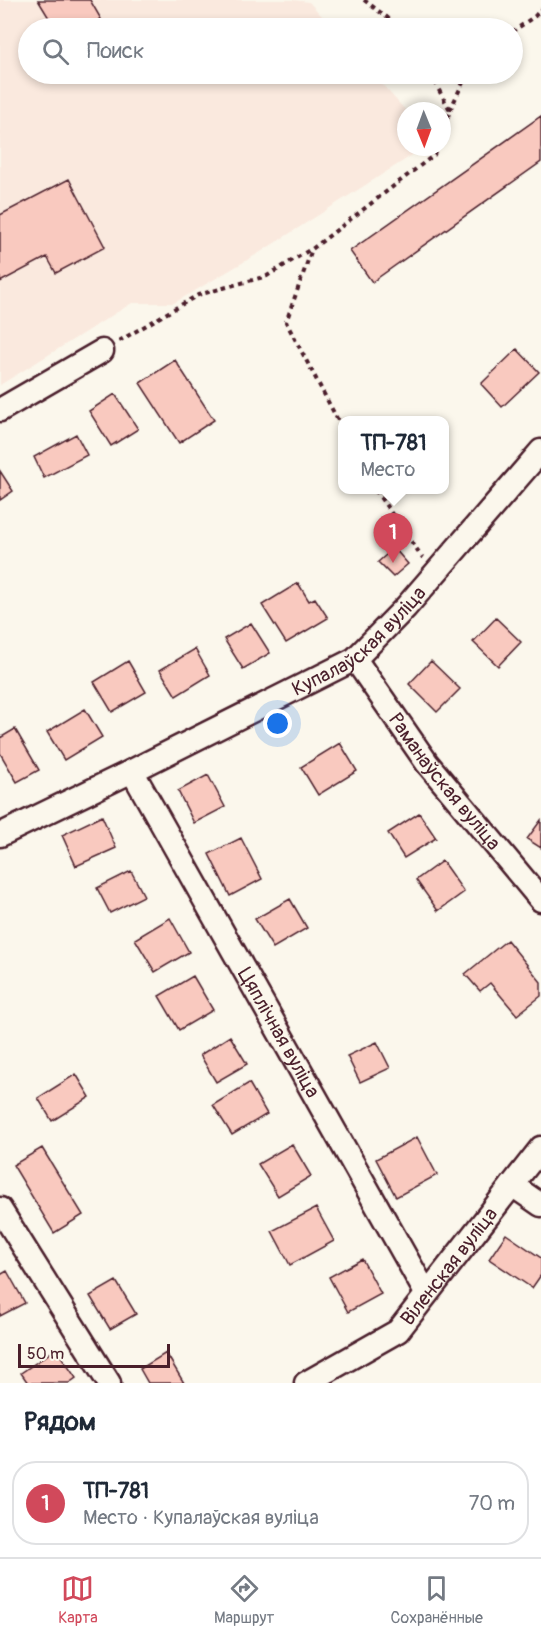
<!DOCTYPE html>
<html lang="ru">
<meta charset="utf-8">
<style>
:root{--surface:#fff;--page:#f2f2f3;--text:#1f2937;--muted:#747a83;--line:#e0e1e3;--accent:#d1495b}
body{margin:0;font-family:Pangolin,sans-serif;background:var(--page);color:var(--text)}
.compass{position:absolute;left:397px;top:102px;width:54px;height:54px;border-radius:50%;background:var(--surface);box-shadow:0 3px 9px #0003;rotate:179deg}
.scale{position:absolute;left:18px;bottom:15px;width:152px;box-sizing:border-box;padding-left:6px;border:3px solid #4a1f2b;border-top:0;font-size:16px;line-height:21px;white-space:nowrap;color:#4a1f2b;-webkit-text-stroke:4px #fbf7ec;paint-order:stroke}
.you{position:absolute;left:278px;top:724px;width:21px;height:21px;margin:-15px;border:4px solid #fff;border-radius:50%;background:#1a73e8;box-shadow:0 0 0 9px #1a73e833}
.badge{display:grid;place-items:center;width:39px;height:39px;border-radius:50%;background:var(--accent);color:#fff;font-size:20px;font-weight:700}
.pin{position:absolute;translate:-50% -50px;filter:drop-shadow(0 2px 3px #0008)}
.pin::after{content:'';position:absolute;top:32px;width:21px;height:18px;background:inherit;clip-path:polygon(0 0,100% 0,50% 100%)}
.popup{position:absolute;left:338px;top:416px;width:111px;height:78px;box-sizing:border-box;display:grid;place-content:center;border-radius:12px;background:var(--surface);filter:drop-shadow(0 2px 4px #0005);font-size:20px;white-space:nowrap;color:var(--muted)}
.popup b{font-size:22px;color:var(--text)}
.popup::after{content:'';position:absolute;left:50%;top:100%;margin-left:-12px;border:12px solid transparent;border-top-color:var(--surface)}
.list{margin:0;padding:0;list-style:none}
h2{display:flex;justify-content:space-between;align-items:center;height:78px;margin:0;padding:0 24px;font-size:26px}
h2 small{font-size:20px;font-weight:400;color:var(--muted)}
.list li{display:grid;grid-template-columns:39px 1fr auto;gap:18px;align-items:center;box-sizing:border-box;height:84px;margin:0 12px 12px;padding:0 12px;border:2px solid var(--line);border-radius:24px}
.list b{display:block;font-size:22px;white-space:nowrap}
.list p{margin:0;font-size:20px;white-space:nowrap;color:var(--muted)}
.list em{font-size:20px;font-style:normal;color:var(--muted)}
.icon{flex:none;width:33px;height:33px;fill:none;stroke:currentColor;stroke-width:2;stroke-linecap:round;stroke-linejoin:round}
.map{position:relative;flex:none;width:541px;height:1383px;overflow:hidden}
.search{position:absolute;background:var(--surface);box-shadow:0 3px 9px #0003;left:18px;right:18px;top:18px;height:66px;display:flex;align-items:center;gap:15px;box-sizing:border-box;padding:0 21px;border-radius:33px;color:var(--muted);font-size:22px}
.sheet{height:174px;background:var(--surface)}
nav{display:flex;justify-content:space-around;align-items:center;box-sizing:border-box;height:84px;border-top:2px solid var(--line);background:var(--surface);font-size:16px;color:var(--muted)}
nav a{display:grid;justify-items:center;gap:3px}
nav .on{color:var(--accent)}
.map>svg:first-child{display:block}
</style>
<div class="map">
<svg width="541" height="1383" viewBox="0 0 541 1383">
<rect width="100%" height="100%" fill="#fbf7ec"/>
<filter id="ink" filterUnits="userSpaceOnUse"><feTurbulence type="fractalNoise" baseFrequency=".0167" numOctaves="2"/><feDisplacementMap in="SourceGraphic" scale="12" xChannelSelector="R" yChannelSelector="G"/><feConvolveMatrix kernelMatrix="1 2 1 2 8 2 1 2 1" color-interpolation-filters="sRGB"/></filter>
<g filter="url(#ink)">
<path fill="#fae9de" d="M 0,0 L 293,0 L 309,2 L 333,28 L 28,28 L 28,74 L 373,74 L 406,111 L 406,147 L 425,147 L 259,253 L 174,303 L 132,303 L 0,385 Z"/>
<path fill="#f9c9bf" stroke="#4a1f2b" stroke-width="1.5" d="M 38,0 L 90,0 L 101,19 L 86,28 L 55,28 Z
M 541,116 L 541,162 L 372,282 L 350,251 Z
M 69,179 L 105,247 L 56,273 L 47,257 L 0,282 L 0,215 Z
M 517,349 L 539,372 L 502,407 L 481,384 Z
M 175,360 L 214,420 L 179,443 L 140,383 Z
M 115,394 L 138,429 L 111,446 L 89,411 Z
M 76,434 L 87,455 L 44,478 L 34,457 Z
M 0,471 L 13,491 L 0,500 Z
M 394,548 L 408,564 L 393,577 L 378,562 Z
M 298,583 L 309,601 L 315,598 L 328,618 L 286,643 L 262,605 Z
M 496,618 L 521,642 L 498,666 L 473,642 Z
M 251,623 L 270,653 L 243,669 L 224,639 Z
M 195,649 L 210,675 L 176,696 L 160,670 Z
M 128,661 L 146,692 L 112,712 L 94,682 Z
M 431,661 L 460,689 L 437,712 L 409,684 Z
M 85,709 L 102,737 L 64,760 L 47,732 Z
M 15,729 L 39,770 L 17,782 L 0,753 L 0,738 Z
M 340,743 L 357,771 L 318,795 L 301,767 Z
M 208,775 L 225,807 L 194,823 L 178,791 Z
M 419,813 L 436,838 L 404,858 L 388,833 Z
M 102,816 L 116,848 L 76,866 L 62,835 Z
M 541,820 L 541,848 L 527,839 Z
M 241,838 L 262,879 L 230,896 L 209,854 Z
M 442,861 L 464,892 L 438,911 L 416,880 Z
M 131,871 L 144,896 L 110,913 L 97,888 Z
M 290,899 L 307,928 L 273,948 L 255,919 Z
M 170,918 L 189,952 L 155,972 L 135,939 Z
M 507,940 L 541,982 L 541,996 L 517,1015 L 490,983 L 480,991 L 465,974 Z
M 193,976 L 213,1010 L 179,1030 L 159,996 Z
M 230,1036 L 247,1064 L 216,1082 L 200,1055 Z
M 377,1042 L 390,1068 L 360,1082 L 347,1056 Z
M 76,1074 L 90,1097 L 52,1121 L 38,1098 Z
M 249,1083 L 267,1114 L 232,1135 L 213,1105 Z
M 417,1137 L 437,1175 L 396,1197 L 376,1159 Z
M 292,1144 L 311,1176 L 278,1196 L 258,1164 Z
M 42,1148 L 83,1215 L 54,1233 L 13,1165 Z
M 316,1208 L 334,1241 L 290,1265 L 272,1231 Z
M 506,1234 L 541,1258 L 541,1275 L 532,1288 L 489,1259 Z
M 362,1259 L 381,1294 L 348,1312 L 329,1277 Z
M 7,1271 L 25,1303 L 0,1316 L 0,1275 Z
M 116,1281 L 136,1314 L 110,1329 L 90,1296 Z
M 56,1349 L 76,1378 L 69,1383 L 28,1383 L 21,1373 Z
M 166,1353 L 184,1383 L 148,1383 L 140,1369 Z"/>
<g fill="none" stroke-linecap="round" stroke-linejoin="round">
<g stroke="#4a1f2b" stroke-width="27">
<g id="minor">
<path d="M 0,410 L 102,351"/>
<path id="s1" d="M 355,659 L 427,763 L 541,900"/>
<path id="s2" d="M 132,771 L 426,1293"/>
<path id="s3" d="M 0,835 L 132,771 L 355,659 L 406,607 L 541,451"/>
<path d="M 512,1185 L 541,1205"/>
<path d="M 0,1209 L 109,1383"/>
<path id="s4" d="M 306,1383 L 398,1331 L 541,1148"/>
</g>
</g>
<path stroke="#4a1f2b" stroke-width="4" stroke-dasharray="4.5 4.5" stroke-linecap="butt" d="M 364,0 L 388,18 L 396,28
M 512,32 L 535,16 L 541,9
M 430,74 L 450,110 L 442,136
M 450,110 L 467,74
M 119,341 L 198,295 L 267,276 L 311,249
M 342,428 L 286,322 L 312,249 L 434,155 L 437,147
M 375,490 L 423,558"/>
<use href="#minor" stroke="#fbf7ec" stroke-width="22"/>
</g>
</g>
<g text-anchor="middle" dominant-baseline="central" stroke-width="4.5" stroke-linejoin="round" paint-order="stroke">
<g font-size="20" fill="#4a1f2b" stroke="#fbf7ec">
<text stroke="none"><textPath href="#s3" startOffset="410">Купалаўская вуліца</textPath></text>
<text stroke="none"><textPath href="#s1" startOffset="152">Раманаўская вуліца</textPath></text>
<text stroke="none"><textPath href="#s2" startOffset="300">Цяплічная вуліца</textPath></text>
<text stroke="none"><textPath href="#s4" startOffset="188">Віленская вуліца</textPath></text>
</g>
</g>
</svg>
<svg class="compass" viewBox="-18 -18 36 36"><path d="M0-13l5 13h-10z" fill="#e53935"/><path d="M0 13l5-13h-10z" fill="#747a83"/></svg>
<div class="scale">50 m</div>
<div class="you"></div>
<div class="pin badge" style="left:393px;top:563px">1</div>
<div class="popup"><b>ТП-781</b>Место</div>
<div class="search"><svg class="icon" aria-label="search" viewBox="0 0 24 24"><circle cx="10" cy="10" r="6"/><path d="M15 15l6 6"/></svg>Поиск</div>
</div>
<section class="sheet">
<h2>Рядом<small></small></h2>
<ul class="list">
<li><span class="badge">1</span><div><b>ТП-781</b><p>Место · Купалаўская вуліца</p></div><em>70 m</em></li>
</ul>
</section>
<nav>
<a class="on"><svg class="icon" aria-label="map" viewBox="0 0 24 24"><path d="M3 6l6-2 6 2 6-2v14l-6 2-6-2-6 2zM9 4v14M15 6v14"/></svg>Карта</a>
<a><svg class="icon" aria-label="directions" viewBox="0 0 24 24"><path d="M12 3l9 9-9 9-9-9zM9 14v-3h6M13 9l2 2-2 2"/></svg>Маршрут</a>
<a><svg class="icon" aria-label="saved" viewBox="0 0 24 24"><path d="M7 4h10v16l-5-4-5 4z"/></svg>Сохранённые</a>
</nav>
